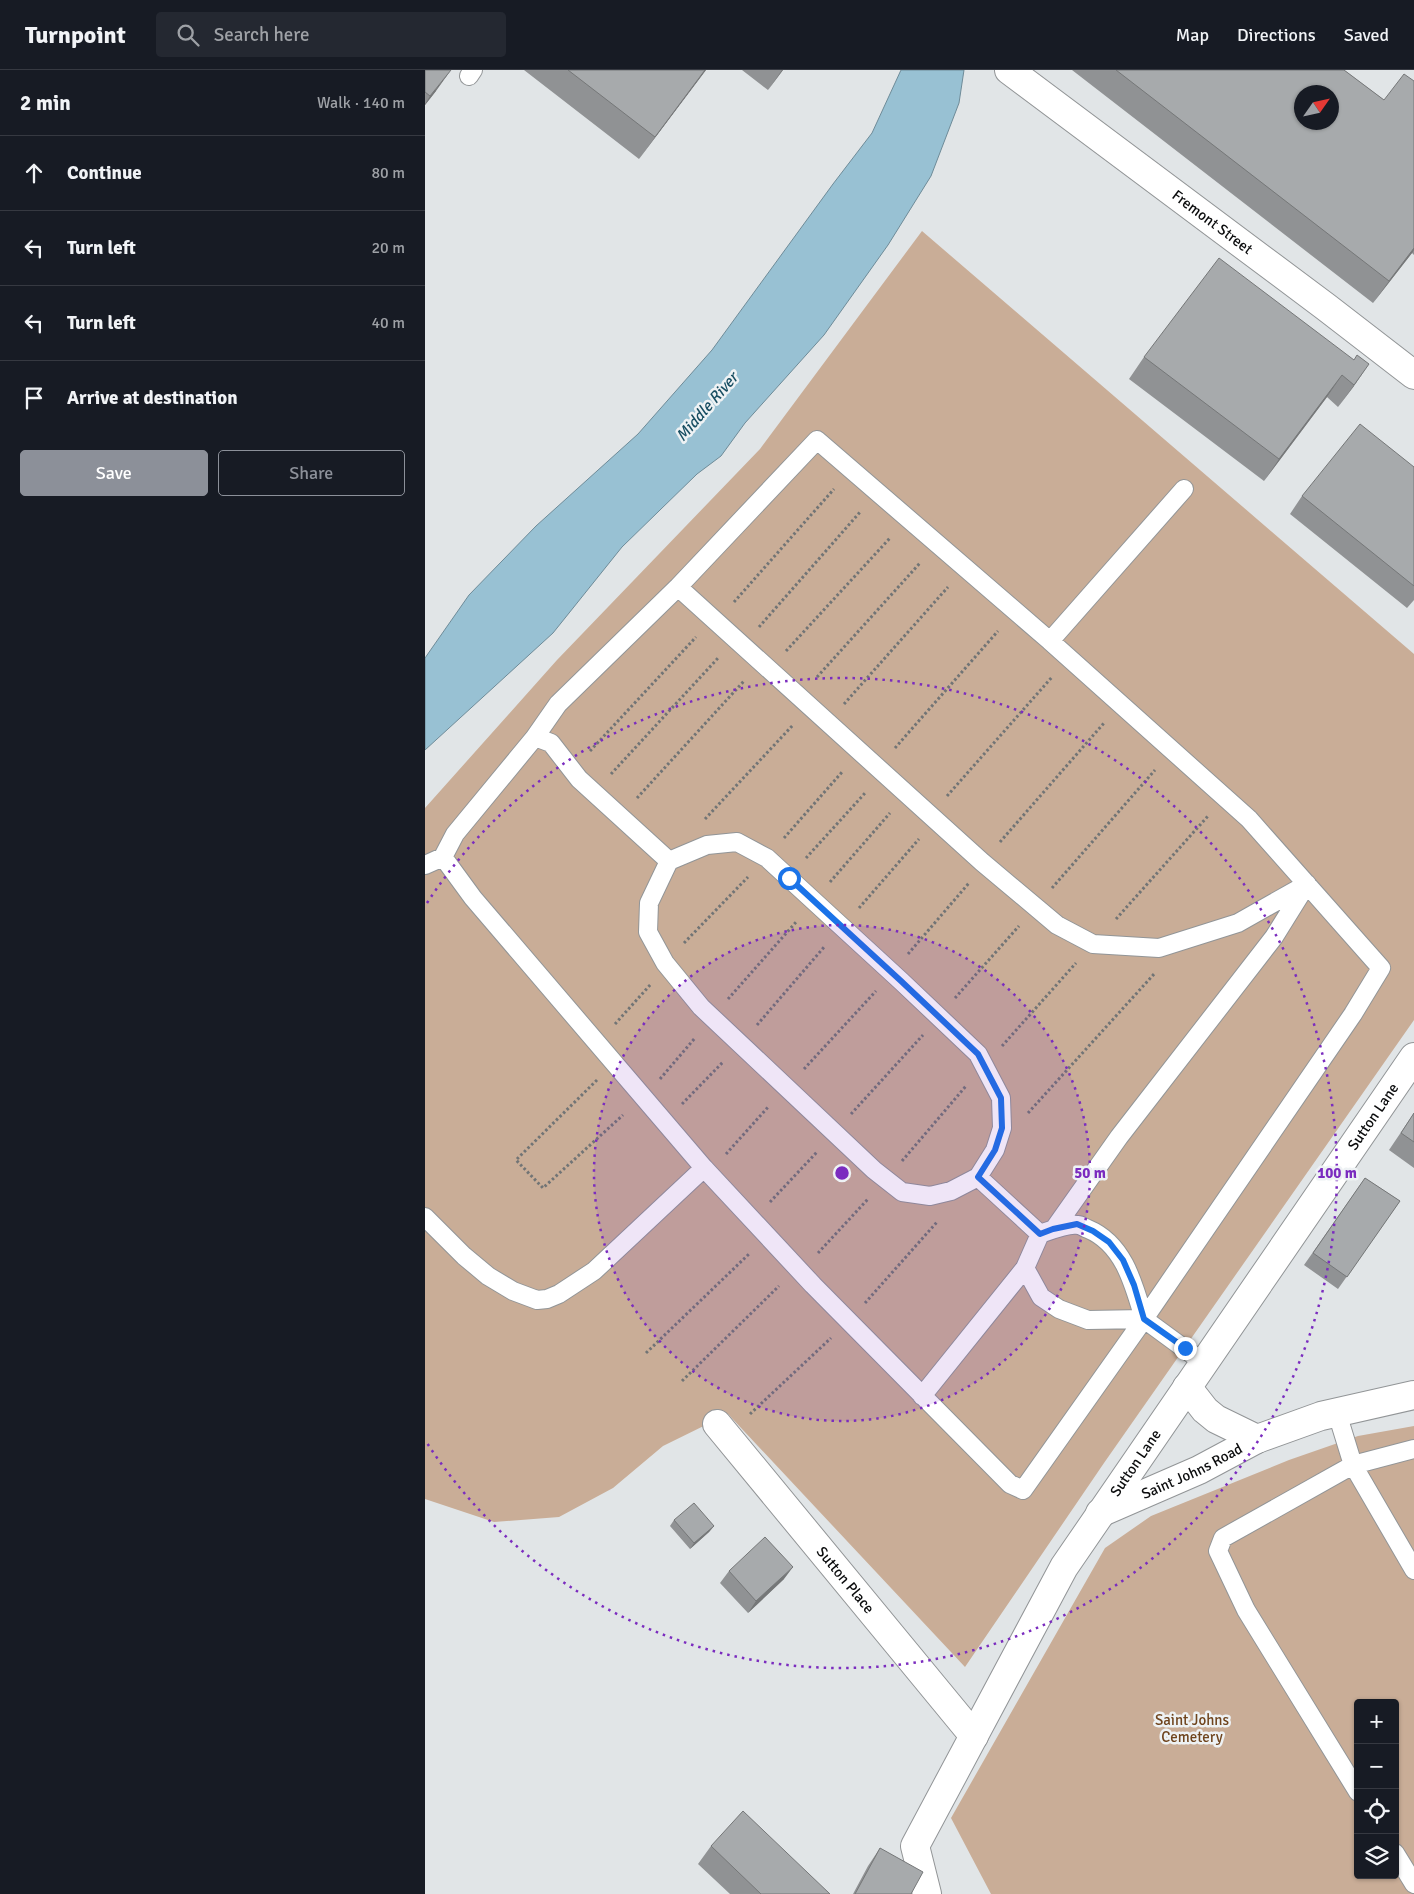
<!DOCTYPE html>
<meta charset="utf-8">
<style>
:root{--surface:#171b24;--page:#242831;--text:#f1f3f6;--muted:#9ea1a6;--line:#363941;--accent:#8c9099}
body{margin:0;font-family:Signika,sans-serif;background:var(--page);color:var(--text)}
.controls{position:absolute;right:15px;bottom:15px;display:grid;overflow:hidden;border-radius:5px;box-shadow:0 1px 4px #0004}
.controls button{width:45px;height:45px;display:grid;place-items:center;padding:0;border:0;border-bottom:1px solid var(--line);background:var(--surface);color:var(--text);font:25px sans-serif}
.compass{position:absolute;left:869px;top:15px;width:45px;height:45px;border-radius:50%;background:var(--surface);box-shadow:0 1px 4px #0004;rotate:56deg}
.stop{position:absolute;width:15px;height:15px;margin:-11px;border:4px solid #1a73e8;border-radius:50%;background:#fff}
.stop.end{background:#1a73e8;border-color:#fff;box-shadow:0 1px 5px #0008}
.list{margin:0;padding:0;list-style:none}
h2{display:flex;justify-content:space-between;align-items:center;height:65px;margin:0;padding:0 20px;font-size:21px}
h2 small{font-size:16px;font-weight:400;color:var(--muted)}
.list li{display:grid;grid-template-columns:32px 1fr auto;gap:15px;align-items:center;box-sizing:border-box;height:75px;padding:0 20px;border-top:1px solid var(--line)}
.list b{display:block;font-size:19px;white-space:nowrap}
.list em{font-size:16px;font-style:normal;color:var(--muted)}
.actions{display:flex;gap:10px;padding:15px 20px}
.actions a{flex:1;padding:11px 0;border:1px solid var(--accent);border-radius:5px;text-align:center;font-size:18px;color:var(--accent)}
.actions .main{background:var(--accent);color:#fff}
.icon{flex:none;width:28px;height:28px;fill:none;stroke:currentColor;stroke-width:2;stroke-linecap:round;stroke-linejoin:round}
.map{position:relative;flex:none;width:989px;height:1824px;overflow:hidden}
header{display:flex;align-items:center;gap:30px;box-sizing:border-box;height:70px;padding:0 25px;background:var(--surface);border-bottom:1px solid var(--line)}
header strong{font-size:24px}
nav{display:flex;gap:28px;margin-inline-start:auto;font-size:18px}
.search{width:350px;height:45px;background:var(--page);display:flex;align-items:center;gap:12px;box-sizing:border-box;padding:0 18px;border-radius:5px;color:var(--muted);font-size:19px}
main{display:flex}
aside{flex:1;background:var(--surface)}
.map>svg:first-child{display:block}
</style>
<header>
<strong>Turnpoint</strong>
<div class="search"><svg class="icon" aria-label="search" viewBox="0 0 24 24"><circle cx="10" cy="10" r="6"/><path d="M15 15l6 6"/></svg>Search here</div>
<nav><a>Map</a><a>Directions</a><a>Saved</a></nav>
</header>
<main>
<aside>
<h2>2 min<small>Walk · 140 m</small></h2>
<ul class="list">
<li><svg class="icon" aria-label="ahead" viewBox="0 0 24 24"><path d="M12 20V5M6 11l6-6 6 6"/></svg><div><b>Continue</b></div><em>80 m</em></li>
<li><svg class="icon" aria-label="left" viewBox="0 0 24 24"><path d="M17 20v-9H6M10 6l-5 5 5 5"/></svg><div><b>Turn left</b></div><em>20 m</em></li>
<li><svg class="icon" aria-label="left" viewBox="0 0 24 24"><path d="M17 20v-9H6M10 6l-5 5 5 5"/></svg><div><b>Turn left</b></div><em>40 m</em></li>
<li><svg class="icon" aria-label="arrive" viewBox="0 0 24 24"><path d="M6 21V4h12l-3 4 3 4H6"/></svg><div><b>Arrive at destination</b></div></li>
</ul>
<div class="actions"><a class="main">Save</a><a>Share</a></div>
</aside>
<div class="map">
<svg width="989" height="1824" viewBox="0 0 989 1824">
<rect width="100%" height="100%" fill="#e1e5e7"/>
<path fill="#c9ad97" fill-rule="evenodd" d="M 497,161 L 989,584 L 989,950 L 679,1393 L 540,1597 L 303,1344 L 238,1376 L 188,1418 L 134,1447 L 69,1452 L 0,1429 L 0,738 L 132,590 L 335,379 Z
M 989,1356 L 989,1824 L 566,1824 L 526,1748 L 680,1478 L 726,1446 L 864,1390 L 933,1366 ZM 933,1633 L 970,1633 L 970,1805 L 933,1805 Z"/>
<path fill="#98c1d3" stroke="#6e8b98" d="M 476,0 L 539,0 L 534,33 L 506,106 L 463,175 L 399,265 L 320,353 L 296,386 L 272,404 L 197,477 L 128,563 L 0,680 L 0,588 L 44,525 L 111,456 L 213,364 L 287,280 L 408,114 L 447,63 Z"/>
<g fill="none" stroke-linecap="round" stroke-linejoin="round">
<g stroke="#929597" stroke-width="20">
<path id="service" d="M 44,6 L 48,0
M 253,517 L 557,792 L 632,855 L 668,874 L 734,878 L 813,853 L 882,814 L 849,867 L 694,1067 L 629,1159
M 625,571 L 824,749 L 956,898 L 928,944 L 719,1249 L 779,1293
M 18,787 L 30,764 L 110,667
M 244,791 L 282,775 L 312,772 L 342,788 L 476,911 L 553,984 L 576,1028 L 577,1058 L 570,1080 L 553,1107 L 526,1121 L 505,1126 L 477,1122 L 449,1100 L 276,937 L 240,893 L 223,862 L 224,833 L 244,791 L 154,709 L 126,673 L 110,667 L 133,634 L 253,517 L 392,370 L 625,571 L 759,419
M 0,795 L 18,787 L 48,828 L 279,1098 L 169,1201 L 134,1224 L 122,1229 L 112,1230 L 88,1221 L 63,1206 L 39,1186 L 0,1147
M 279,1098 L 388,1215 L 585,1414 L 598,1420 L 719,1249 C 709,1215 699,1174 663,1159 C 660,1158 656,1155 653,1155 C 643,1153 624,1161 615,1164 L 600,1198 L 616,1227 L 634,1239 L 663,1250 L 719,1249
M 553,1107 L 615,1164
M 497,1326 L 600,1198
M 912,1343 L 928,1395 L 989,1500
M 933,1722 L 821,1540 L 793,1481 L 798,1468 L 928,1395 L 989,1379
M 970,1783 L 989,1814"/>
</g>
<g stroke="#929597" stroke-width="30">
<g id="minor">
<path d="M 762,1317 L 780,1340 L 791,1349 L 832,1369"/>
<path id="s1" d="M 292,1354 L 549,1666"/>
<path id="s2" d="M 675,1443 L 774,1400 L 832,1369 L 896,1346 L 989,1325"/>
<path id="s3" d="M 502,1824 L 490,1776 L 639,1497 L 989,987"/>
</g>
</g>
<g stroke="#929597" stroke-width="30">
<g id="tertiary">
<path id="s4" d="M 584,0 L 901,237 L 989,305"/>
</g>
</g>
<path stroke="#717475" stroke-width="3" stroke-dasharray="2.5 2.5" stroke-linecap="butt" d="M 309,532 L 409,419
M 334,557 L 436,441
M 361,581 L 465,468
M 392,607 L 495,493
M 419,634 L 523,517
M 470,678 L 573,561
M 165,681 L 271,567
M 186,704 L 294,587
M 522,726 L 627,607
M 212,728 L 319,611
M 280,749 L 368,655
M 359,768 L 418,701
M 575,772 L 679,653
M 381,788 L 441,722
M 405,812 L 465,743
M 627,818 L 730,700
M 434,838 L 494,769
M 691,849 L 783,746
M 259,873 L 323,807
M 483,884 L 544,813
M 530,928 L 594,856
M 303,929 L 372,851
M 190,954 L 226,914
M 332,955 L 400,876
M 577,976 L 651,893
M 379,999 L 451,921
M 235,1009 L 270,968
M 172,1010 L 91,1090 L 118,1118 L 198,1045
M 257,1034 L 298,992
M 603,1043 L 730,903
M 426,1044 L 498,965
M 301,1084 L 344,1036
M 477,1091 L 541,1016
M 345,1132 L 392,1082
M 393,1183 L 443,1129
M 440,1233 L 512,1152
M 221,1283 L 324,1184
M 257,1311 L 354,1216
M 325,1344 L 406,1268"/>
<use href="#service" stroke="#fff" stroke-width="18"/>
<use href="#minor" stroke="#fff" stroke-width="28"/>
<use href="#tertiary" stroke="#fff" stroke-width="28"/>
</g>
<path fill="#909294" d="M 0,0 L 11,21 L 0,35 Z
M 99,0 L 281,0 L 214,89 Z
M 317,0 L 358,0 L 343,20 Z
M 647,0 L 919,0 L 959,30 L 989,11 L 989,185 L 987,183 L 948,233 Z
M 719,287 L 929,290 L 929,316 L 913,337 L 902,327 L 839,411 L 704,309 Z
M 989,397 L 989,530 L 982,538 L 865,444 L 877,426 Z
M 989,1043 L 989,1098 L 964,1080 Z
M 940,1108 L 975,1131 L 913,1219 L 879,1195 Z
M 249,1450 L 289,1456 L 284,1462 L 265,1479 L 245,1456 Z
M 304,1501 L 359,1509 L 323,1543 L 295,1513 Z
M 286,1776 L 405,1824 L 305,1824 L 273,1794 Z
M 455,1778 L 486,1824 L 428,1824 L 443,1796 Z"/>
<path fill="#757778" d="M 26,0 L 11,21 L 0,35 L 0,34 L 5,26 Z
M 280,0 L 281,0 L 214,89 L 230,67 Z
M 357,0 L 358,0 L 343,20 Z
M 989,178 L 989,180 L 987,183 L 948,233 L 964,211 Z
M 944,294 L 929,316 L 913,337 L 929,315 Z
M 917,305 L 902,327 L 839,411 L 854,389 Z
M 289,1456 L 284,1462 L 265,1479 L 269,1473 Z
M 368,1497 L 359,1509 L 323,1543 L 331,1531 Z"/>
<path fill="#a7aaac" stroke="#757778" fill-rule="evenodd" d="M 0,0 L 26,0 L 5,26 L 0,22 Z
M 143,0 L 280,0 L 230,67 Z
M 691,0 L 919,0 L 959,30 L 979,4 L 989,11 L 989,178 L 964,211 ZM 876,22 L 906,22 L 906,52 L 876,52 Z
M 794,188 L 929,290 L 932,285 L 944,294 L 929,315 L 917,305 L 854,389 L 719,287 Z
M 935,354 L 989,397 L 989,516 L 877,426 Z
M 989,1043 L 989,1072 L 976,1063 Z
M 940,1108 L 975,1131 L 922,1207 L 888,1183 Z
M 269,1433 L 289,1456 L 269,1473 L 249,1450 Z
M 340,1467 L 368,1497 L 331,1531 L 304,1501 Z
M 318,1741 L 405,1824 L 336,1824 L 286,1776 Z
M 455,1778 L 498,1802 L 486,1824 L 430,1824 Z"/>
<g fill="none" stroke-linecap="round" stroke-linejoin="round">
<path stroke="#1a73e8" stroke-width="6" d="M 364,808 L 476,911 L 553,984 L 576,1028 L 577,1058 L 570,1080 L 553,1107 L 615,1164 L 628,1159 L 652,1154 L 668,1161 L 684,1172 L 698,1190 L 709,1215 L 719,1249 L 760,1278"/>
</g>
<circle cx="417" cy="1103" r="248" fill="#7b2cbf" fill-opacity=".12"/>
<g fill="none" stroke="#7b2cbf" stroke-width="2.5" stroke-dasharray="2.5 5">
<circle cx="417" cy="1103" r="248"/>
<path d="M2 833A495 495 0 1 1 2 1373"/>
</g>
<g text-anchor="middle" dominant-baseline="central" stroke-width="5" stroke-linejoin="round" paint-order="stroke">
<g font-size="15" fill="#0b0c0d" stroke="#eef2f4">
<text stroke="none"><textPath href="#s4" startOffset="254">Fremont Street</textPath></text>
<text stroke="none"><textPath href="#s3" startOffset="912">Sutton Lane</textPath></text>
<text stroke="none"><textPath href="#s3" startOffset="492">Sutton Lane</textPath></text>
<text stroke="none"><textPath href="#s2" startOffset="101">Saint Johns Road</textPath></text>
<text stroke="none"><textPath href="#s1" startOffset="202">Sutton Place</textPath></text>
</g>
<g font-size="15" fill="#6f441d" stroke="#eef2f4">
<text x="767" y="1650">Saint Johns<tspan x="767" dy="17">Cemetery</tspan></text>
</g>
<g font-size="16" font-style="italic" fill="#184e62" stroke="#eef2f4">
<text transform="translate(282 337) rotate(-49)">Middle River</text>
</g>
</g>
<circle cx="417" cy="1103" r="8" fill="#7b2cbf" stroke="#eef2f4" stroke-width="2.5"/>
<g font-size="15" text-anchor="middle" font-weight="bold" fill="#7b2cbf" stroke="#eef2f4" stroke-width="5" stroke-linejoin="round" paint-order="stroke">
<text x="665" y="1108">50 m</text>
<text x="912" y="1108">100 m</text>
</g>
</svg>
<div class="controls">
<button>+</button>
<button>−</button>
<button><svg class="icon" aria-label="locate" viewBox="0 0 24 24"><circle cx="12" cy="12" r="6"/><path d="M12 2v4M12 18v4M2 12h4M18 12h4"/></svg></button>
<button><svg class="icon" aria-label="layers" viewBox="0 0 24 24"><path d="M12 4l9 5-9 5-9-5zM3 14l9 5 9-5"/></svg></button>
</div>
<svg class="compass" viewBox="-18 -18 36 36"><path d="M0-13l5 13h-10z" fill="#e53935"/><path d="M0 13l5-13h-10z" fill="#9ea1a6"/></svg>
<div class="stop" style="left:364px;top:808px"></div>
<div class="stop end" style="left:760px;top:1278px"></div>
</div>
</main>
